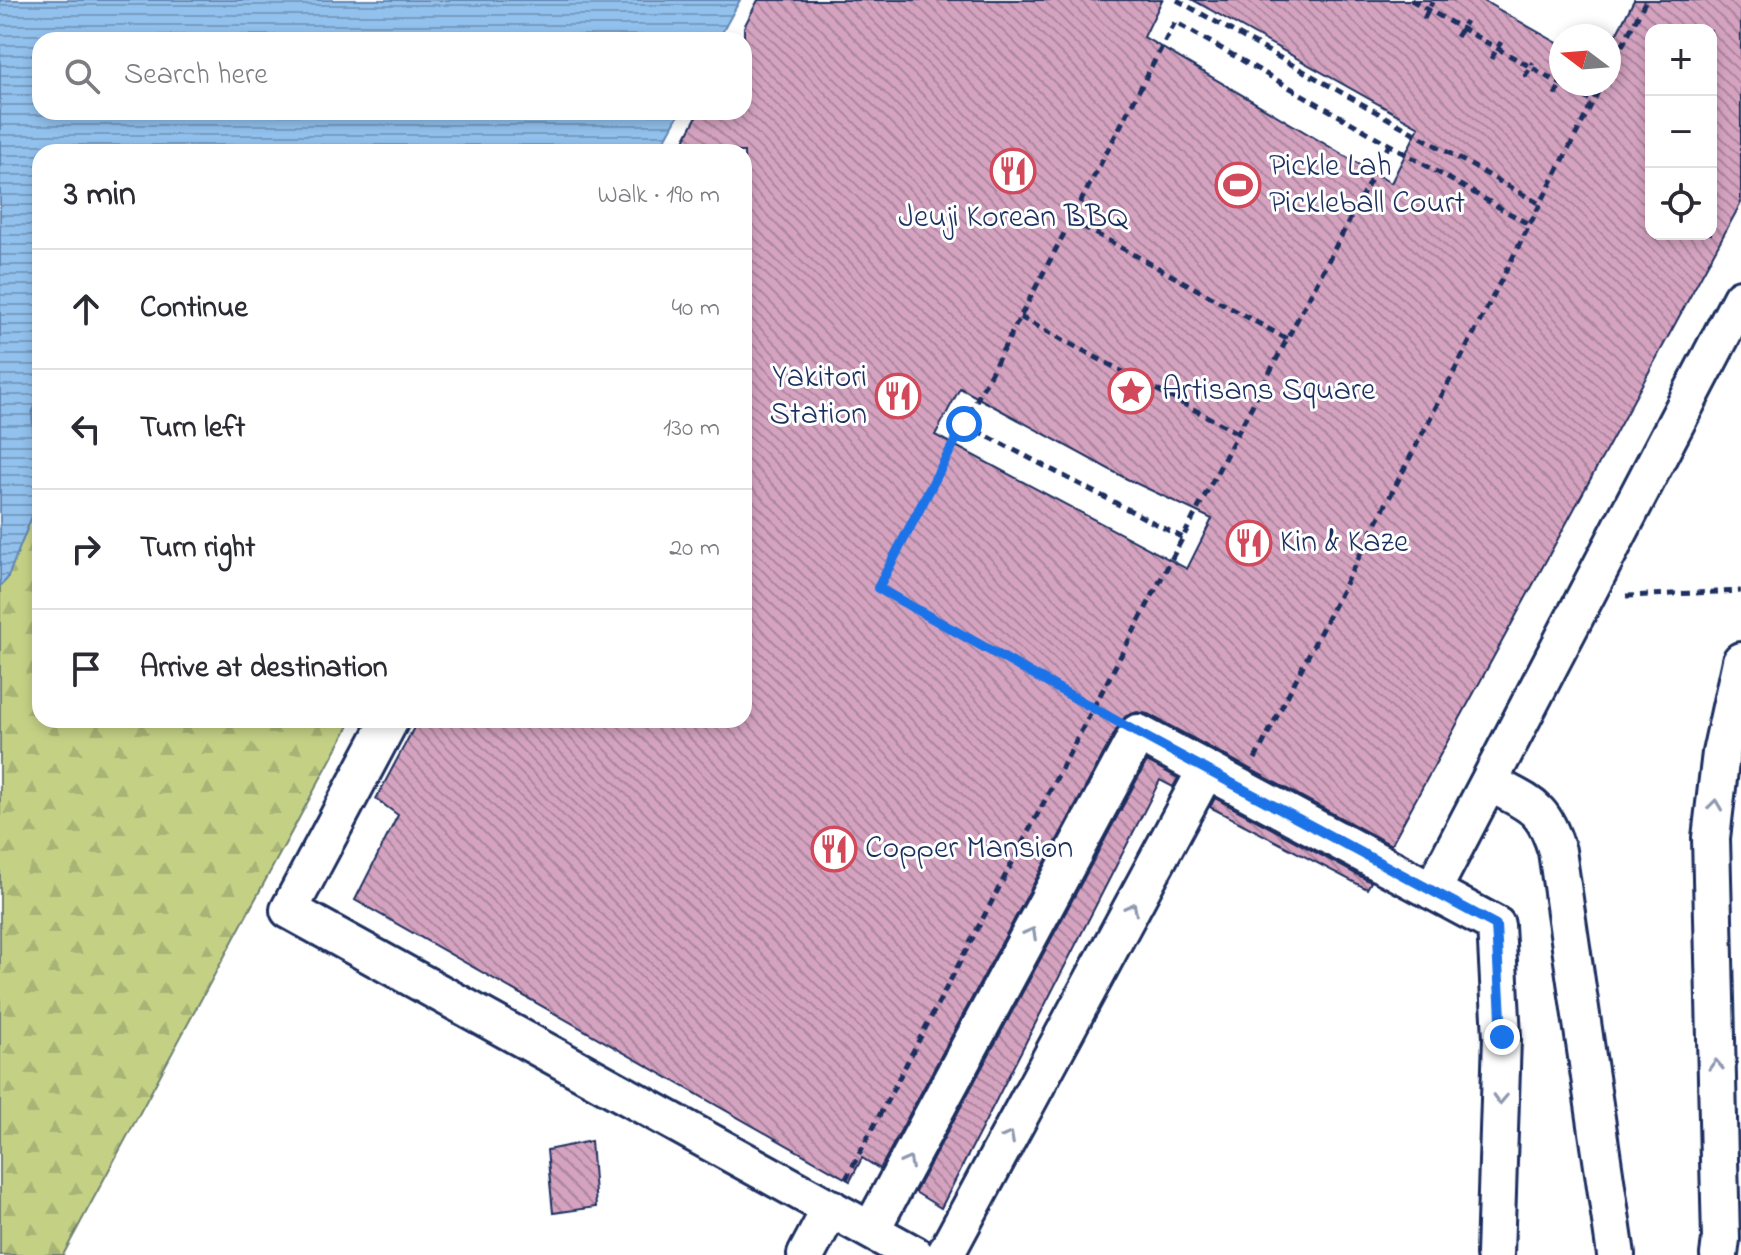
<!DOCTYPE html>
<meta charset="utf-8">
<style>
:root{--surface:#fff;--page:#f7f7f7;--text:#2b2b33;--muted:#7c7c81;--line:#e1e1e2}
body{margin:0;font-family:"Indie Flower",sans-serif;background:var(--page);color:var(--text)}
.controls{position:absolute;right:24px;top:24px;display:grid;overflow:hidden;border-radius:16px;box-shadow:0 4px 12px #0003}
.controls button{width:72px;height:72px;display:grid;place-items:center;padding:0;border:0;border-bottom:2px solid var(--line);background:var(--surface);color:var(--text);font:40px sans-serif}
.compass{position:absolute;left:1549px;top:24px;width:72px;height:72px;border-radius:50%;background:var(--surface);box-shadow:0 4px 12px #0003;rotate:286deg}
.stop{position:absolute;width:24px;height:24px;margin:-18px;border:6px solid #1a73e8;border-radius:50%;background:#fff}
.stop.end{background:#1a73e8;border-color:#fff;box-shadow:0 2px 8px #0008}
.list{margin:0;padding:0;list-style:none}
h2{display:flex;justify-content:space-between;align-items:center;height:104px;margin:0;padding:0 32px;font-size:34px}
h2 small{font-size:26px;font-weight:400;color:var(--muted)}
.list li{display:grid;grid-template-columns:52px 1fr auto;gap:24px;align-items:center;box-sizing:border-box;height:120px;padding:0 32px;border-top:2px solid var(--line)}
.list b{display:block;font-size:30px;white-space:nowrap}
.list em{font-size:26px;font-style:normal;color:var(--muted)}
.icon{flex:none;width:44px;height:44px;fill:none;stroke:currentColor;stroke-width:2;stroke-linecap:round;stroke-linejoin:round}
.map{position:relative;flex:none;width:1741px;height:1255px;overflow:hidden}
.search{position:absolute;background:var(--surface);box-shadow:0 4px 12px #0003;left:32px;top:32px;width:720px;height:88px;display:flex;align-items:center;gap:20px;box-sizing:border-box;padding:0 28px;border-radius:24px;color:var(--muted);font-size:30px}
.panel{position:absolute;background:var(--surface);box-shadow:0 4px 12px #0003;left:32px;top:144px;width:720px;height:584px;border-radius:24px}
.map>svg:first-child{display:block}
</style>
<div class="map">
<svg width="1741" height="1255" viewBox="0 0 1741 1255">
<defs>
<pattern id="forest-firs" width="22" height="20" patternUnits="userSpaceOnUse" patternTransform="scale(2)"><rect width="22" height="20" fill="#c4d185"/><path d="M5 1l3.5 6h-7zM16 11l3.5 6h-7z" fill="#a8b475"/></pattern>
<pattern id="water-rules" width="6" height="5" patternUnits="userSpaceOnUse" patternTransform="scale(2)"><rect width="6" height="5" fill="#92c1ed"/><path d="M0 2.5h6" fill="none" stroke="#769dc3"/></pattern>
<pattern id="building-back-hatch" width="6" height="6" patternUnits="userSpaceOnUse" patternTransform="scale(2)"><rect width="6" height="6" fill="#d5a3c0"/><path d="M-1 5l2 2M0 0l6 6M5-1l2 2" fill="none" stroke="#ac859f"/></pattern>
</defs>
<rect width="100%" height="100%" fill="#fff"/>
<filter id="ink" filterUnits="userSpaceOnUse"><feTurbulence type="fractalNoise" baseFrequency=".0125" numOctaves="2"/><feDisplacementMap in="SourceGraphic" scale="16" xChannelSelector="R" yChannelSelector="G"/><feConvolveMatrix kernelMatrix="1 2 1 2 8 2 1 2 1" color-interpolation-filters="sRGB"/></filter>
<g filter="url(#ink)">
<path fill="url(#forest-firs)" stroke="#708072" stroke-width="2" d="M 40,396 L 40,720 L 352,720 L 63,1255 L 0,1255 L 0,586 L 7,579 L 38,501 L 32,413 Z"/>
<path fill="url(#water-rules)" stroke="#6287b4" stroke-width="2" d="M 0,0 L 740,0 L 718,40 L 40,40 L 40,112 L 680,112 L 658,152 L 40,152 L 40,396 L 32,413 L 38,501 L 7,579 L 0,586 Z"/>
<path fill="url(#building-back-hatch)" stroke="#1b2f5e" stroke-width="2" fill-rule="evenodd" d="M 758,0 L 1162,0 L 1144,37 L 1391,183 L 1419,127 L 1193,0 L 1482,0 L 1561,45 L 1561,84 L 1609,84 L 1609,49 L 1634,0 L 1741,0 L 1741,203 L 1391,845 L 1148,714 L 1137,712 L 1126,716 L 1120,723 L 880,1169 L 862,1158 L 850,1181 L 355,900 L 398,815 L 376,799 L 418,720 L 744,720 L 744,152 L 678,152 L 699,112 L 744,112 L 744,27 ZM 1651,30 L 1711,30 L 1711,234 L 1651,234 ZM 960,388 L 1127,479 L 1212,519 L 1187,569 L 935,435 Z
M 1147,761 L 1178,778 L 1173,787 L 1160,780 L 941,1208 L 915,1192 Z
M 1215,798 L 1371,882 L 1367,889 L 1210,807 Z
M 591,1141 L 596,1207 L 553,1213 L 547,1150 Z"/>
<g fill="none" stroke-linecap="round" stroke-linejoin="round">
<g stroke="#1b2f5e" stroke-width="42">
<path id="minor" d="M 390,720 L 289,910 L 915,1255
M 1489,782 C 1529,805 1543,804 1557,851 L 1616,1255
M 1432,891 L 1741,298
M 871,1230 L 1138,733 L 1496,925 L 1502,1037 L 1495,1255
M 806,1255 L 831,1208
M 945,1255 L 1206,770
M 1719,1255 L 1721,1239 L 1711,838 L 1721,753 L 1741,661"/>
</g>
<path stroke="#1b2f5e" stroke-width="5" stroke-dasharray="8 6" stroke-linecap="butt" d="M 1177,0 L 1540,204
M 1411,0 L 1593,102
M 1424,19 L 1432,2
M 1456,37 L 1466,21
M 1491,59 L 1501,42
M 1609,71 L 1646,0
M 1525,77 L 1533,62
M 1555,95 L 1561,83
M 1071,220 L 1287,339
M 1020,317 L 1238,433
M 964,424 L 1183,538
M 1626,596 L 1741,591
M 1110,717 L 878,588 L 1175,22 L 1530,225
M 1255,759 L 1602,84
M 846,1179 L 1390,143"/>
<use href="#minor" stroke="#fff" stroke-width="36"/>
</g>
<defs><path id="oneway-chevron" d="M-2-3.5L2.5 0L-2 3.5" fill="none" stroke-width="1.6" stroke-linecap="round" stroke-linejoin="round" transform="scale(2)"/></defs>
<g stroke="#8d97ae">
<use href="#oneway-chevron" transform="translate(1715 805) rotate(-83)"/>
<use href="#oneway-chevron" transform="translate(1132 908) rotate(-62)"/>
<use href="#oneway-chevron" transform="translate(1031 933) rotate(-62)"/>
<use href="#oneway-chevron" transform="translate(1716 1065) rotate(-91)"/>
<use href="#oneway-chevron" transform="translate(1500 1099) rotate(92)"/>
<use href="#oneway-chevron" transform="translate(1009 1137) rotate(-62)"/>
<use href="#oneway-chevron" transform="translate(908 1162) rotate(-62)"/>
</g>
</g>
<g fill="none" stroke-linecap="round" stroke-linejoin="round" filter="url(#ink)">
<path stroke="#1a73e8" stroke-width="10" d="M 964,424 L 878,588 L 1138,733 L 1496,925 L 1502,1037"/>
</g>
<defs>
<g id="restaurant-ring" transform="scale(2.3)"><circle r="9.5" fill="#fff" stroke="#d1495b" stroke-width="1.5"/><path d="M-5-6h1v4h1v-4h1v4h1v-4h1v5L-1.5 .5V6h-2V.5L-5-1ZM5-6V6H3V1.5H1.5Q1.5-4 5-6Z" fill="#d1495b"/></g>
<g id="stadium-ring" transform="scale(2.3)"><circle r="9.5" fill="#fff" stroke="#d1495b" stroke-width="1.5"/><path d="M0-5a6.5 5 0 1 0 0 10a6.5 5 0 1 0 0-10ZM-3.5-1.8h7v3.6h-7Z" fill="#d1495b"/></g>
<g id="sight-ring" transform="scale(2.3)"><circle r="9.5" fill="#fff" stroke="#d1495b" stroke-width="1.5"/><path d="M0-6L1.8-2.2L6-1.7L2.9 1.2L3.7 5.4L0 3.3L-3.7 5.4L-2.9 1.2L-6-1.7L-1.8-2.2Z" fill="#d1495b"/></g>
</defs>
<g fill-rule="evenodd">
<use href="#restaurant-ring" x="1013" y="171"/>
<use href="#stadium-ring" x="1238" y="185"/>
<use href="#sight-ring" x="1131" y="391"/>
<use href="#restaurant-ring" x="898" y="396"/>
<use href="#restaurant-ring" x="1249" y="543"/>
<use href="#restaurant-ring" x="834" y="849"/>
</g>
<g text-anchor="middle" dominant-baseline="central" stroke-width="6" stroke-linejoin="round" paint-order="stroke">
<g font-size="32" fill="#1b2f5e" stroke="#fff" text-anchor="start">
<text x="1269" y="167">Pickle Lah<tspan x="1269" dy="37">Pickleball Court</tspan></text>
<text x="1013" y="218" text-anchor="middle">Jeuji Korean BBQ</text>
<text x="867" y="378" text-anchor="end">Yakitori<tspan x="867" dy="37">Station</tspan></text>
<text x="1162" y="391">Artisans Square</text>
<text x="1280" y="543">Kin &amp; Kaze</text>
<text x="865" y="849">Copper Mansion</text>
</g>
</g>
</svg>
<div class="controls">
<button>+</button>
<button>−</button>
<button><svg class="icon" aria-label="locate" viewBox="0 0 24 24"><circle cx="12" cy="12" r="6"/><path d="M12 2v4M12 18v4M2 12h4M18 12h4"/></svg></button>
</div>
<svg class="compass" viewBox="-18 -18 36 36"><path d="M0-13l5 13h-10z" fill="#e53935"/><path d="M0 13l5-13h-10z" fill="#7c7c81"/></svg>
<div class="stop" style="left:964px;top:424px"></div>
<div class="stop end" style="left:1502px;top:1037px"></div>
<div class="search"><svg class="icon" aria-label="search" viewBox="0 0 24 24"><circle cx="10" cy="10" r="6"/><path d="M15 15l6 6"/></svg>Search here</div>
<section class="panel">
<h2>3 min<small>Walk · 190 m</small></h2>
<ul class="list">
<li><svg class="icon" aria-label="ahead" viewBox="0 0 24 24"><path d="M12 20V5M6 11l6-6 6 6"/></svg><div><b>Continue</b></div><em>40 m</em></li>
<li><svg class="icon" aria-label="left" viewBox="0 0 24 24"><path d="M17 20v-9H6M10 6l-5 5 5 5"/></svg><div><b>Turn left</b></div><em>130 m</em></li>
<li><svg class="icon" aria-label="right" viewBox="0 0 24 24"><path d="M7 20v-9h11M14 6l5 5-5 5"/></svg><div><b>Turn right</b></div><em>20 m</em></li>
<li><svg class="icon" aria-label="arrive" viewBox="0 0 24 24"><path d="M6 21V4h12l-3 4 3 4H6"/></svg><div><b>Arrive at destination</b></div></li>
</ul>
</section>
</div>
